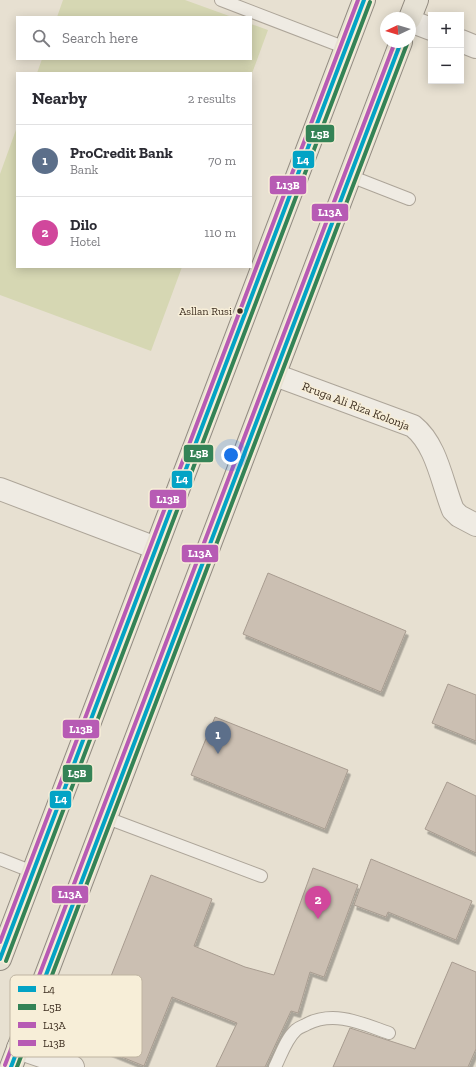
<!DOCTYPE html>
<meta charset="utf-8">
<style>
:root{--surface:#fff;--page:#f2f2f3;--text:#2b2b33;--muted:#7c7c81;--line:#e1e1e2;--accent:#0b8043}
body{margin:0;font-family:"Zilla Slab",serif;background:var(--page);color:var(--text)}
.controls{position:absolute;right:12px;top:12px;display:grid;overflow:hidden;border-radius:0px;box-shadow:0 2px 10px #0003}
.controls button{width:36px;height:36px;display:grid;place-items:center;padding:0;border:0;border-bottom:1px solid var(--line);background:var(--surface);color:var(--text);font:20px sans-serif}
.compass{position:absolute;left:380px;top:12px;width:36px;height:36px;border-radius:50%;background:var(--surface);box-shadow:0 2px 10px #0003;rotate:266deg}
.you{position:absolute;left:231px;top:455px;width:14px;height:14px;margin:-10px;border:3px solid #fff;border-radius:50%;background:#1a73e8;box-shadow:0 0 0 6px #1a73e833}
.badge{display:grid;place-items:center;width:26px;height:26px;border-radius:50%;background:var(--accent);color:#fff;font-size:13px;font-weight:700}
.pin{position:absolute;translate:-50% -33px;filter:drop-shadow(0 1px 2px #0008)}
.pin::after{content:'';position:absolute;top:21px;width:14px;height:12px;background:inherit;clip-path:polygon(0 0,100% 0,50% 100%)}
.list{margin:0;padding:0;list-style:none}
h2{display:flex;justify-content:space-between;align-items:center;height:52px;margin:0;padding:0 16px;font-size:17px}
h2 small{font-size:13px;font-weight:400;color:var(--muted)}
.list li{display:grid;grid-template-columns:26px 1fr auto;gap:12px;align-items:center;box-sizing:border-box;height:72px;padding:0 16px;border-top:1px solid var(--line)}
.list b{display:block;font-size:15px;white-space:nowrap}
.list p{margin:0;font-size:13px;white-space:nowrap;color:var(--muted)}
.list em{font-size:13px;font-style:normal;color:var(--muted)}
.icon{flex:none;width:22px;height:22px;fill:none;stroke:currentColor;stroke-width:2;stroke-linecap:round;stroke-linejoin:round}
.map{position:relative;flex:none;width:476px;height:1067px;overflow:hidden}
.search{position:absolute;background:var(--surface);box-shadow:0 2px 10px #0003;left:16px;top:16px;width:236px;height:44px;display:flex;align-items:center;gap:10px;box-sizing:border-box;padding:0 14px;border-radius:0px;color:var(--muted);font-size:15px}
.panel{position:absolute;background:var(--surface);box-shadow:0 2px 10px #0003;left:16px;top:72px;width:236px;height:196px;border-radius:0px}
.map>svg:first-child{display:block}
</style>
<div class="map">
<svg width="476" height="1067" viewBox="0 0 476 1067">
<defs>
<filter id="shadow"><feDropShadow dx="2.5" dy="4.5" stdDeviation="0" flood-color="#0004"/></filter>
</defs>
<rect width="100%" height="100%" fill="#e7e0d1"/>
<path fill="#d6d7b3" d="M 63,0 L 185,0 L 232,17 L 57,17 Z
M 251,24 L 268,30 L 251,76 L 251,73 L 37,73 L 42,59 L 251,59 Z
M 17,127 L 17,267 L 182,267 L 151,351 L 0,295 L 0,174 Z"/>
<path fill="#cbbfb2" stroke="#a89c90" filter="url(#shadow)" d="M 268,573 L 406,631 L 381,692 L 243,634 Z
M 448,684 L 476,695 L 476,741 L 432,723 Z
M 215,717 L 348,770 L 325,829 L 191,775 Z
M 447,782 L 476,796 L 476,853 L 425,829 Z
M 371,859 L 472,901 L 456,940 L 388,912 L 386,917 L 354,905 Z
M 313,868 L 358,885 L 324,977 L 310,972 L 298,1013 L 291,1011 L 265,1067 L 216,1067 L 237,1023 L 172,997 L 144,1066 L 85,1042 L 151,875 L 212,899 L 194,946 L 245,967 L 274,975 Z
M 452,962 L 476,972 L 476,1049 L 468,1067 L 333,1067 L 350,1028 L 415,1049 Z"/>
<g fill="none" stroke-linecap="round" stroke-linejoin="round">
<g stroke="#ada599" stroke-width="14">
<path id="lane" d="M 221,0 L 346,48
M 350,176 L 409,199
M 107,818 L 261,876
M 0,859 L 33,872
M 275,1067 C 281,1055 286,1039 296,1030 C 299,1027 304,1026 307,1024 C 335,1010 363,1024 389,1033"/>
</g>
<g stroke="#ada599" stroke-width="24">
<path id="street" d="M 410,21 L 431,29
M 461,41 L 476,47
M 275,375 L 413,426 C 437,445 442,483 453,510 L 459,516 L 476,525
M 0,489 L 156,548
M 18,1048 L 73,1067"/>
</g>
<g stroke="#928b80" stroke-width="24">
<path id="primary" d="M 410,18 L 417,0
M 0,959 L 364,0
M 11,1067 L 401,42"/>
</g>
<use href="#lane" stroke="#efebe3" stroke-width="12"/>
<use href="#street" stroke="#efebe3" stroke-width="22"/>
<use href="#primary" stroke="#e6e1d4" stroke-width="22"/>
<g stroke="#f7eed8" stroke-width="7">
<path id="bus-1" d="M 0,959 L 364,0
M 11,1067 L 401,42"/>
</g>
<g stroke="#f7eed8" stroke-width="7">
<path id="bus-2" d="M 6,961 L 370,2
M 17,1067 L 407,44"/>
</g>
<g stroke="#f7eed8" stroke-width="7">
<path id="bus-3" d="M 5,1065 L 395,42"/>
</g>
<g stroke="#f7eed8" stroke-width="7">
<path id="bus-4" d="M 0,942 L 358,0"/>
</g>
<use href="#bus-1" stroke="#03a3c5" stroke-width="4"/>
<use href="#bus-2" stroke="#348356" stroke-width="4"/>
<use href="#bus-3" stroke="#b75bb4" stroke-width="4"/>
<use href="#bus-4" stroke="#b75bb4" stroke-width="4"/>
</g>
<circle fill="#3d2e20" stroke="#f7eed8" stroke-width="1.5" cx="240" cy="311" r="3.5"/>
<g text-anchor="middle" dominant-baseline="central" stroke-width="3" stroke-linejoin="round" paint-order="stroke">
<g font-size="11" fill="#3d2e20" stroke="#f7eed8" text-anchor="end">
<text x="232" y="311">Asllan Rusi</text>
</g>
<g font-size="12" fill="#3d2e20" stroke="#f7eed8">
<text transform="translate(356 406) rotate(21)">Rruga Ali Riza Kolonja</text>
</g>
</g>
<rect x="10" y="975" width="132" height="82" rx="6" fill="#f7eed8" stroke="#bfb4a1" stroke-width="1"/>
<rect x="18" y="986" width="18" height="6" fill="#03a3c5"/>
<rect x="18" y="1004" width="18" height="6" fill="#348356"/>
<rect x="18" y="1022" width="18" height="6" fill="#b75bb4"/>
<rect x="18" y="1040" width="18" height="6" fill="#b75bb4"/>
<g font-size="11" fill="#3d2e20">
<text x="43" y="993">L4</text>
<text x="43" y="1011">L5B</text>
<text x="43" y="1029">L13A</text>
<text x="43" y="1047">L13B</text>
</g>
<g stroke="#f7eed8" stroke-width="1.5">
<rect x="305" y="124" width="30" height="19" rx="4" fill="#348356"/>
<rect x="292" y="150" width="23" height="19" rx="4" fill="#03a3c5"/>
<rect x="269" y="175" width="38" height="20" rx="4" fill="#b75bb4"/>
<rect x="311" y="203" width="38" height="19" rx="4" fill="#b75bb4"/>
<rect x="183" y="444" width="31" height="19" rx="4" fill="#348356"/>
<rect x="171" y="470" width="22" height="19" rx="4" fill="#03a3c5"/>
<rect x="149" y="489" width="38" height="20" rx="4" fill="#b75bb4"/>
<rect x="181" y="544" width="38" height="19" rx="4" fill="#b75bb4"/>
<rect x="62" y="719" width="38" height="20" rx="4" fill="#b75bb4"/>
<rect x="62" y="764" width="31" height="19" rx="4" fill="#348356"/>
<rect x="49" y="790" width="23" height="19" rx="4" fill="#03a3c5"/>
<rect x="51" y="885" width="38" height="19" rx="4" fill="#b75bb4"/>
</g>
<g font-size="11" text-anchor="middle" font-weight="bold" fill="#fff">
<text x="320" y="138">L5B</text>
<text x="303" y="164">L4</text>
<text x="288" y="189">L13B</text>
<text x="330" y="216">L13A</text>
<text x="199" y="457">L5B</text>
<text x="182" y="483">L4</text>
<text x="168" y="503">L13B</text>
<text x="200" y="557">L13A</text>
<text x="81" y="733">L13B</text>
<text x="77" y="777">L5B</text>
<text x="61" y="803">L4</text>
<text x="70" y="898">L13A</text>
</g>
</svg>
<div class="controls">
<button>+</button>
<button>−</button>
</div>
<svg class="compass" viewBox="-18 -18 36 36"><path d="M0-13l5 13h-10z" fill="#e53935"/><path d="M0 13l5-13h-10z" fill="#7c7c81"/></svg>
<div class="you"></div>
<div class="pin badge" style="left:218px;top:754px;background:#5c6f8a">1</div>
<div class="pin badge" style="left:318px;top:919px;background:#d1479c">2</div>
<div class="search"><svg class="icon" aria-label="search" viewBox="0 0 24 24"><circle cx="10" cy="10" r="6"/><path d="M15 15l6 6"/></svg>Search here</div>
<section class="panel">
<h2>Nearby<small>2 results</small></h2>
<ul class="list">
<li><span class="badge" style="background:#5c6f8a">1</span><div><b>ProCredit Bank</b><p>Bank</p></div><em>70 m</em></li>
<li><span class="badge" style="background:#d1479c">2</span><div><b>Dilo</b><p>Hotel</p></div><em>110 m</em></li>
</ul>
</section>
</div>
